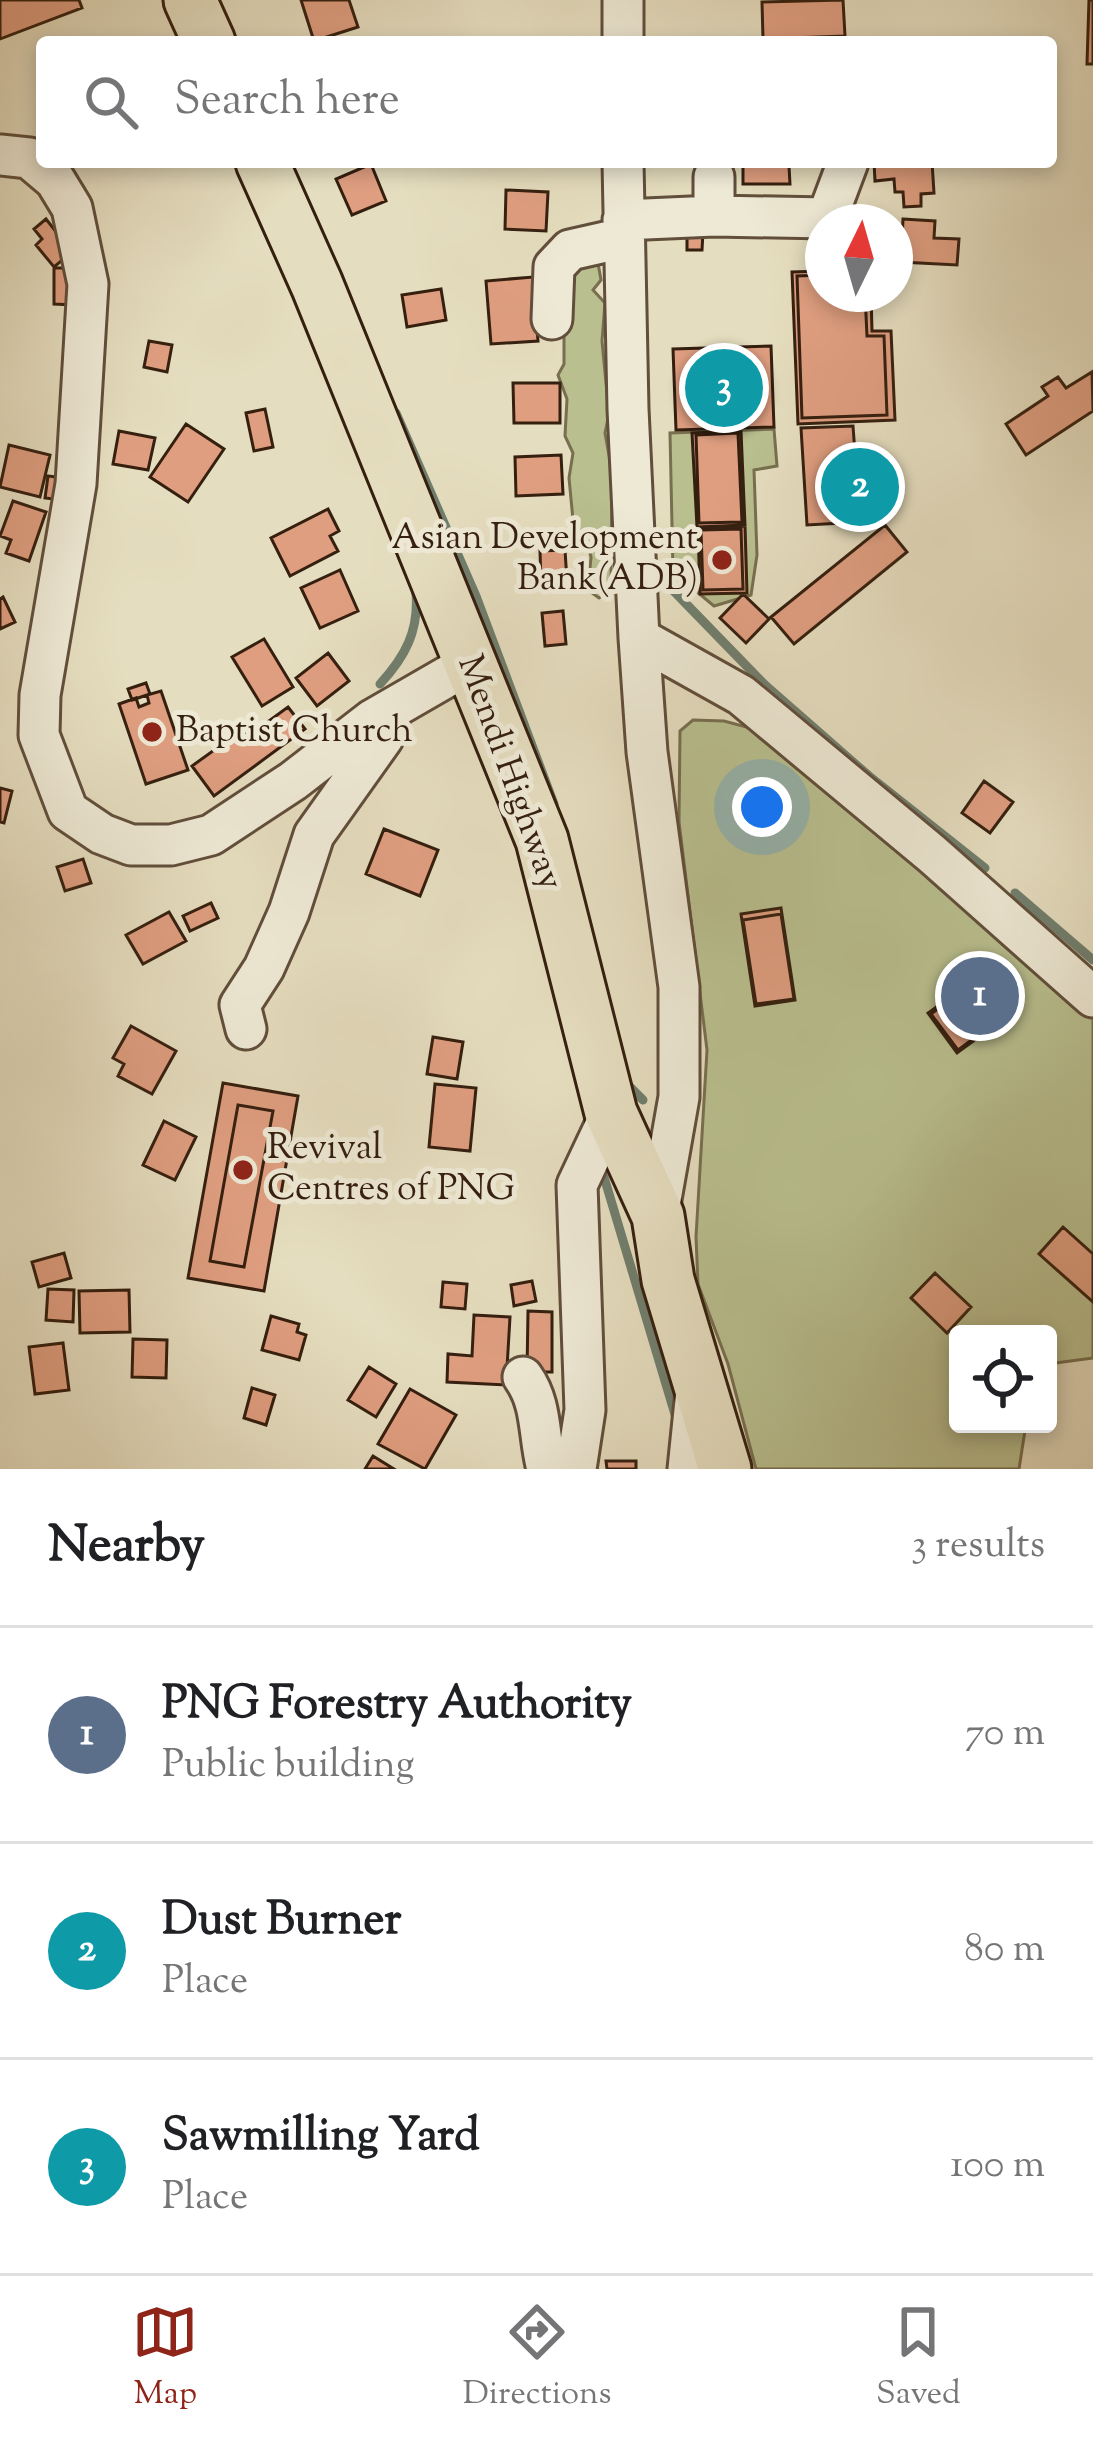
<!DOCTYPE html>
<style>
:root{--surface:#fff;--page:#f6f6f6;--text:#202124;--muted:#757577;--line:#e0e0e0;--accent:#8f2418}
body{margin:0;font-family:"Sorts Mill Goudy",serif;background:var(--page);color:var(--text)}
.controls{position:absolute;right:36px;bottom:36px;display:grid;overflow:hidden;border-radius:12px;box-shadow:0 6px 18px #0003}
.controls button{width:108px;height:108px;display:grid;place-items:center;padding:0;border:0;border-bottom:3px solid var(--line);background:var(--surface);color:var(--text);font:60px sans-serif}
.compass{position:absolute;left:805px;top:204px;width:108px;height:108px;border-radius:50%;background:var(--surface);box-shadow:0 6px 18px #0003;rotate:5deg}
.you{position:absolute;left:762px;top:807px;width:42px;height:42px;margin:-30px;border:9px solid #fff;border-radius:50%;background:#1a73e8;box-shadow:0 0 0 18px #1a73e833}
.badge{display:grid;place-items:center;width:78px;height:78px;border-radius:50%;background:var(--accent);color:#fff;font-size:39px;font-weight:700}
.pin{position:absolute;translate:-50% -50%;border:6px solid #fff;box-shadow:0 3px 12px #0006}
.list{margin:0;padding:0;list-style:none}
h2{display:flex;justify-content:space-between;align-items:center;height:156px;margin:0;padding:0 48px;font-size:51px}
h2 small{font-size:39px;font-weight:400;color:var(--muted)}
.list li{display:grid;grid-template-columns:78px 1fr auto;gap:36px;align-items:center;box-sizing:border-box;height:216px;padding:0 48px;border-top:3px solid var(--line)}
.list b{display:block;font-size:45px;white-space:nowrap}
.list p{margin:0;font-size:39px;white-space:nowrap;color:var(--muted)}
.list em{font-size:39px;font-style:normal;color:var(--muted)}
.icon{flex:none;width:66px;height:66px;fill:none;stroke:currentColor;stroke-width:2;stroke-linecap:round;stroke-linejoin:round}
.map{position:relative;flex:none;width:1093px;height:1469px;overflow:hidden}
.search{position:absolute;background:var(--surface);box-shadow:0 6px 18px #0003;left:36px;right:36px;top:36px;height:132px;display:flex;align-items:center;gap:30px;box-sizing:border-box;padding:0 42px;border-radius:12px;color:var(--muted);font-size:45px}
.sheet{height:804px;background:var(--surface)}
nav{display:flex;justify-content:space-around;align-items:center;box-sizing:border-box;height:168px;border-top:3px solid var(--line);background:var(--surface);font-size:33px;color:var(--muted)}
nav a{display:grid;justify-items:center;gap:6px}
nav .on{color:var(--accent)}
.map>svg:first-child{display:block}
</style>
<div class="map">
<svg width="1093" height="1469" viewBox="0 0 1093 1469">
<rect width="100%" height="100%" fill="#e5ddbf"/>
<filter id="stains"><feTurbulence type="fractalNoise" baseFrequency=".00167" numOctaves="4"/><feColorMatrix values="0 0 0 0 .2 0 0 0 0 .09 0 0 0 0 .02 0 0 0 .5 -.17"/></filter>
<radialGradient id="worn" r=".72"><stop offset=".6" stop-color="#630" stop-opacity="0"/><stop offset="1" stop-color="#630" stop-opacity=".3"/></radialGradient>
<path fill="#b9bf8f" stroke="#776f4f" stroke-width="3" d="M 598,263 L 601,280 L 593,290 L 605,303 L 602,341 L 609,414 L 605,433 L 612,472 L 611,590 L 599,598 L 588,590 L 591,557 L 586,539 L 573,520 L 569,478 L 573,453 L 565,436 L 567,399 L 558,375 L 564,364 L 564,326 L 574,267 Z
M 774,429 L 777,466 L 754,470 L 757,555 L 751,595 L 714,606 L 673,572 L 670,433 Z
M 693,720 L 724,721 L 765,732 L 1093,1017 L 1093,1358 L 1048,1364 L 1048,1334 L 958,1334 L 958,1424 L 1026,1424 L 1019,1469 L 756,1469 L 728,1364 L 698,1284 L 696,1237 L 707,1050 L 679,822 L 680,731 Z"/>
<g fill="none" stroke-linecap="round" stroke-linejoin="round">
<path stroke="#707e6d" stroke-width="9" d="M 396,413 L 476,596 L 554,804
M 663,580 L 765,685 L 869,776 L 985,868
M 380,684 C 405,657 419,631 416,593
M 1015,893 L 1093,960
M 629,1086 L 643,1100
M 604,1177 L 677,1421"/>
</g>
<path fill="#df9e80" stroke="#351f0f" stroke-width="3" d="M 0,0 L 79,0 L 82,8 L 0,39 Z
M 301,0 L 349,0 L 358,27 L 314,41 Z
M 843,0 L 845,36 L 763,39 L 762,2 Z
M 1089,0 L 1093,0 L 1093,64 L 1087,64 Z
M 743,162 L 819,162 L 819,166 L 789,166 L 790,184 L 743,184 Z
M 874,162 L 932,162 L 934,193 L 921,194 L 921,206 L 904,207 L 903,192 L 895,192 L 894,179 L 875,181 Z
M 371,164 L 386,201 L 352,215 L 336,179 Z
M 506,190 L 548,192 L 546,231 L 505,229 Z
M 46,219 L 72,252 L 54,267 L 36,245 L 42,239 L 34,229 Z
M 903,219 L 935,221 L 934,238 L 959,239 L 957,265 L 901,262 Z
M 687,232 L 703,232 L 702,250 L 687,250 Z
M 54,268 L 74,268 L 74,305 L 54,304 Z
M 823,271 L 823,294 L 871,294 L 872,331 L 891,331 L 895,420 L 798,424 L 792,272 Z
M 823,275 L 823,294 L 865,294 L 867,336 L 884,336 L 887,415 L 802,418 L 797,276 Z
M 533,277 L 538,341 L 491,344 L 486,281 Z
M 441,289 L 446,320 L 407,327 L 402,295 Z
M 149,341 L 172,345 L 167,372 L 144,367 Z
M 771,346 L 774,427 L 676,430 L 673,349 Z
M 1092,372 L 1093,411 L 1026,455 L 1006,424 L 1048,396 L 1042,387 L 1058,377 L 1066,388 Z
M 513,383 L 560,383 L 560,423 L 514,423 Z
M 265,409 L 273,447 L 254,451 L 246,413 Z
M 186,424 L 224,449 L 188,502 L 150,477 Z
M 853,426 L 856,467 L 839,468 L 842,523 L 807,525 L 801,428 Z
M 119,431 L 155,438 L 148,470 L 113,464 Z
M 741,431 L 745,525 L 697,527 L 692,433 Z
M 738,433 L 742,522 L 699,523 L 696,435 Z
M 9,445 L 50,455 L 40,497 L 0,487 Z
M 561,455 L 563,494 L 516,496 L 515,457 Z
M843 486a17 17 0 1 1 34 0a17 17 0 1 1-34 0Z
M 48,476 L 66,478 L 63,500 L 45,498 Z
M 13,501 L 46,512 L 29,561 L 6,553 L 11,540 L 0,536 Z
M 328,509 L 339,531 L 330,536 L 338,551 L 290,576 L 271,538 Z
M 885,525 L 907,552 L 794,644 L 771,617 Z
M 745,526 L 747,593 L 700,594 L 698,528 Z
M 741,529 L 743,589 L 703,590 L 701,530 Z
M 565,550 L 567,581 L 541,582 L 540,551 Z
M 340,570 L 358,611 L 320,628 L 301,588 Z
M 743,594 L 769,619 L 746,643 L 720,618 Z
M 3,597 L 15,622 L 0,629 L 0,599 Z
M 563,611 L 566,644 L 545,646 L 542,613 Z
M 264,639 L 293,687 L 262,706 L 232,657 Z
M 328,653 L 349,681 L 317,706 L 296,678 Z
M 146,683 L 150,694 L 132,700 L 128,689 Z
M 161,691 L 188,770 L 146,784 L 119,704 L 136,698 L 139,707 L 149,703 L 147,695 Z
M 288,707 L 305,729 L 214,796 L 192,766 L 242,730 L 247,737 Z
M 984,781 L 1013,802 L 990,833 L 962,813 Z
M 0,788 L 12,791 L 4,823 L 0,822 Z
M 384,829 L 438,850 L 420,896 L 366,874 Z
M 83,859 L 91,883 L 65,891 L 57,867 Z
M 211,903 L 218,918 L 190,931 L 183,916 Z
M 781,908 L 795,1000 L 755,1006 L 741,914 Z
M 169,912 L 186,941 L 143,964 L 126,935 Z
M 781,914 L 794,999 L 756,1004 L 743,920 Z
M 991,968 L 1020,1007 L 957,1053 L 928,1013 Z
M 988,971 L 1012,1002 L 988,1020 L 992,1025 L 958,1050 L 931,1014 Z
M 1012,1002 L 1015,1007 L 992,1025 L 988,1020 Z
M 131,1026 L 176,1051 L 152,1094 L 118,1076 L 124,1064 L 113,1058 Z
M 433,1037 L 463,1042 L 457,1079 L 427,1074 Z
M 223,1083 L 298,1096 L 264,1291 L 188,1278 Z
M 435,1084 L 476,1088 L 470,1151 L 429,1147 Z
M 238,1105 L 273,1111 L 244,1267 L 210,1261 Z
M 164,1121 L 196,1137 L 175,1180 L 143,1165 Z
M 1063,1227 L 1093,1254 L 1093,1302 L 1039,1254 Z
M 64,1253 L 71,1278 L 39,1287 L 32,1262 Z
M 935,1273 L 971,1307 L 947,1333 L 911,1298 Z
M 532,1281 L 536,1301 L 514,1306 L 511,1285 Z
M 443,1282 L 467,1284 L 465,1309 L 441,1307 Z
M 48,1289 L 74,1290 L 73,1322 L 46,1320 Z
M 129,1290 L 130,1332 L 80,1333 L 79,1291 Z
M 528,1311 L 552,1312 L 552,1372 L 527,1372 Z
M 474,1315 L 510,1317 L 506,1385 L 447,1382 L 448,1354 L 472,1356 Z
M 271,1316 L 299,1324 L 297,1332 L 306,1335 L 299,1360 L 262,1350 Z
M 133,1339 L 167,1340 L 166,1378 L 132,1377 Z
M 63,1343 L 69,1390 L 35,1394 L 29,1347 Z
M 369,1367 L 396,1384 L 376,1417 L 348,1400 Z
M 252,1388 L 275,1395 L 266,1425 L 244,1418 Z
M 410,1389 L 456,1415 L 425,1469 L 378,1444 Z
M 373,1456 L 394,1469 L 365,1469 Z
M 606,1461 L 636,1461 L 636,1469 L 607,1469 Z"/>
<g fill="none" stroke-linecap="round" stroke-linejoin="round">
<g stroke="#614e3b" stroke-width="45">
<path id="minor" d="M 623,42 L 623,0
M 0,155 L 29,158 L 55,180 L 72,208 L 88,284 L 76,484 L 40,695 L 39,735 L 68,811 L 102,834 L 131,845 L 171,845 L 211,835 L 293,781 L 372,720 L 469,664
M 623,162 L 628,409 L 639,638 L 647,752 L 679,987 L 679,1097 L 658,1216
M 714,216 L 714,177
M 623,220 L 714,216 L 827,218 L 848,162
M 552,319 L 554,267 L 570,250 L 623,238
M 639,638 L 741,695 L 932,854 L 1093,997
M 246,1029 L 240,1005 L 264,968 L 289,912 L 314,835 L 383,738 L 393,708
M 523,1377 C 543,1405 538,1436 547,1469
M 576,1469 L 585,1410 L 577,1185 L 611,1113
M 688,1469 L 696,1391"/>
</g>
<g stroke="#351f0f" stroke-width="57">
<path id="major" d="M 190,0 L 209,42
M 262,162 L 317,285 L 542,840 L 611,1113 L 658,1216 L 668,1280 L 725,1469"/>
</g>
<use href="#minor" stroke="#eee9d5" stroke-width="39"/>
<use href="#major" stroke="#e5ddbf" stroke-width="51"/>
</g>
<g fill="#8f2418" stroke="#eee9d5" stroke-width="4.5">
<circle cx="722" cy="560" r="12"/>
<circle cx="152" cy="732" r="12"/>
<circle cx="243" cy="1170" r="12"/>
</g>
<g text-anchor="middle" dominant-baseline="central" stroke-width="10" stroke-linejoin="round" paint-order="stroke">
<g font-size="36" fill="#351f0f" stroke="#eee9d5" text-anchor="start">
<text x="698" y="539" text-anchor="end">Asian Development<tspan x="698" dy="41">Bank(ADB)</tspan></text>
<text x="176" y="732">Baptist Church</text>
<text x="267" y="1149">Revival<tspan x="267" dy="41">Centres of PNG</tspan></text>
</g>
<g font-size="36" fill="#351f0f" stroke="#eee9d5">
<text transform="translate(509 773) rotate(70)">Mendi Highway</text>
</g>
</g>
<rect width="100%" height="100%" filter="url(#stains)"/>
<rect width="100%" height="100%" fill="url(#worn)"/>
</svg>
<div class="controls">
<button><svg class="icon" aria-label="locate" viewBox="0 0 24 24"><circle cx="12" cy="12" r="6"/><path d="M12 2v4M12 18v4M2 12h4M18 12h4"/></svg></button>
</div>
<svg class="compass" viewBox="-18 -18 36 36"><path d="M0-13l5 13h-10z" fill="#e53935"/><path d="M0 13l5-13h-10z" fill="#757577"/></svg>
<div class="you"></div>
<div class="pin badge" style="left:980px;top:996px;background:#5c6f8a">1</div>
<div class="pin badge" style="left:860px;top:487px;background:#0f9aa8">2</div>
<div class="pin badge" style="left:724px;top:388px;background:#0f9aa8">3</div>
<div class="search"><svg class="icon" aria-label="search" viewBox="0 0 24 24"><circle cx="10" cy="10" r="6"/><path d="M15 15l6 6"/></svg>Search here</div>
</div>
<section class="sheet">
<h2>Nearby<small>3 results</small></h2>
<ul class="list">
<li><span class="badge" style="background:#5c6f8a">1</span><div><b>PNG Forestry Authority</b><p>Public building</p></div><em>70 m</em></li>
<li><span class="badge" style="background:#0f9aa8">2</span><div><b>Dust Burner</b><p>Place</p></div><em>80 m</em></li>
<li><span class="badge" style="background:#0f9aa8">3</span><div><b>Sawmilling Yard</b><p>Place</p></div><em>100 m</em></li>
</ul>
</section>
<nav>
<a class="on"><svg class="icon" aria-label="map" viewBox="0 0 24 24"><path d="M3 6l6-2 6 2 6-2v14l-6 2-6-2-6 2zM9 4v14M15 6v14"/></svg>Map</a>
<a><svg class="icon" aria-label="directions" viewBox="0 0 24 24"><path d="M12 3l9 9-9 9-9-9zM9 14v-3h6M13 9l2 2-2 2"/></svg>Directions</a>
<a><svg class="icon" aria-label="saved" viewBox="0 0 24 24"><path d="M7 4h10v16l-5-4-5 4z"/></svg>Saved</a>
</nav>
